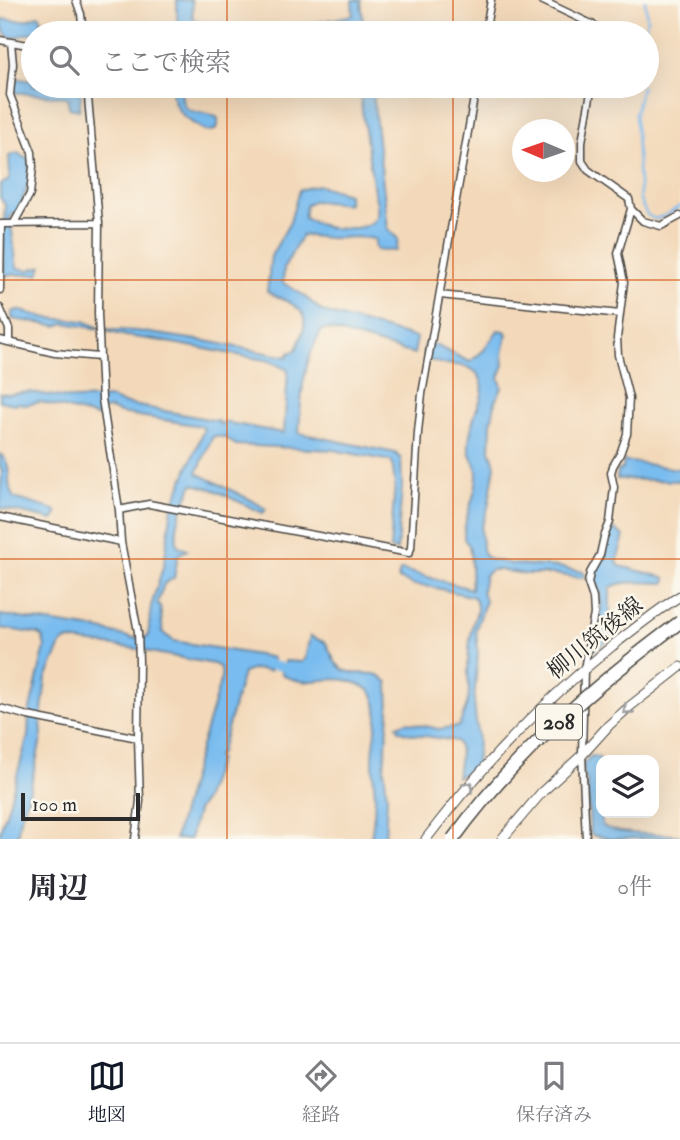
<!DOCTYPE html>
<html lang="ja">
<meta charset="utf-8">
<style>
:root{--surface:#fff;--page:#f7f7f7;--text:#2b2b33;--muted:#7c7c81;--line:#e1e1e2;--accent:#111827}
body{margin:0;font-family:"IM FELL Double Pica","Noto Serif JP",serif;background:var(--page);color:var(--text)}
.controls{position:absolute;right:21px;bottom:21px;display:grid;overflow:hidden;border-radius:14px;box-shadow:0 7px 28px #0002}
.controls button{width:63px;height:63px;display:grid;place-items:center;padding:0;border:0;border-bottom:2px solid var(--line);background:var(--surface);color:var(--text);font:35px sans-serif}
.compass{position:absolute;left:512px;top:119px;width:63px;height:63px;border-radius:50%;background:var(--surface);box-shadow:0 7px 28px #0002;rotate:272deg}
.scale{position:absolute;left:21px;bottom:18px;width:119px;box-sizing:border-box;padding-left:7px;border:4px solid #2b2b2b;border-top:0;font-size:19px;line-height:24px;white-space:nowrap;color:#2b2b2b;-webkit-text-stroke:5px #fbf7ec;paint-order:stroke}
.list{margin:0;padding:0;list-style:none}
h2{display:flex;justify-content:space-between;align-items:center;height:91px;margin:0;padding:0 28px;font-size:30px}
h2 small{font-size:23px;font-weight:400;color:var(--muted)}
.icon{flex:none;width:38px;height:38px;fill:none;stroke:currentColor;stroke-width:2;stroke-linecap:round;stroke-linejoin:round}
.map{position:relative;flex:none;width:680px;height:839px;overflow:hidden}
.search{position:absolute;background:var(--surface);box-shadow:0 7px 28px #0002;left:21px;right:21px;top:21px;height:77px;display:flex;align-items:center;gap:18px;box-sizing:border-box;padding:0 24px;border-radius:38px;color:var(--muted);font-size:26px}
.sheet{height:203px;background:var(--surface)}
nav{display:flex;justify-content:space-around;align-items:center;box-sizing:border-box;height:98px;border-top:2px solid var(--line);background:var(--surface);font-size:19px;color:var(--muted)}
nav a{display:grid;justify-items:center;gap:4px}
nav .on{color:var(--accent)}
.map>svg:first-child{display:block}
</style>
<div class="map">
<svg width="680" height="839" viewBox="0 0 680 839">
<rect width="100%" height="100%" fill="#fbf7ec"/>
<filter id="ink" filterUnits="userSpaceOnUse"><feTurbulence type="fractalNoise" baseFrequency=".0143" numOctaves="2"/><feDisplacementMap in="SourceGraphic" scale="14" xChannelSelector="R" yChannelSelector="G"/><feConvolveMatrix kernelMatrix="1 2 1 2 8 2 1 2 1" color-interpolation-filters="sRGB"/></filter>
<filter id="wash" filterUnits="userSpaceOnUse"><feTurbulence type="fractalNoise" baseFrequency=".00686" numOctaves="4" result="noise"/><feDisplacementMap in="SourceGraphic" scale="28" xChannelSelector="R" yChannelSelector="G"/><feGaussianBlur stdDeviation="1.57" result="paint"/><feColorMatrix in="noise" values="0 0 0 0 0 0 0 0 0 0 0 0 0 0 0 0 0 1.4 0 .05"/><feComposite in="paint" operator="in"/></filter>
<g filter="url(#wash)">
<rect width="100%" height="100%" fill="#f3d9ba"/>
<path fill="#79bcef" stroke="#52748d" stroke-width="2" d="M 177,0 L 192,0 L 193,18 L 195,21 C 249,32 299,28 353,15 L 352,0 L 361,0 L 364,33 L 355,33 L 353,30 L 350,29 L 324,28 L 297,33 L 177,33 Z
M 38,15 L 40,16 L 43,30 L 12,38 C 4,35 3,30 2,23 L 3,19 C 17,20 25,23 38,15 Z
M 14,78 L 33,81 L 33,86 L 78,86 L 81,96 L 79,110 L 69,108 L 68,98 L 65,97 L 12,92 Z
M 171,86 L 181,86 C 181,122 198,106 218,118 L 218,126 L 215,130 C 208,132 205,131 199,127 C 182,117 172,107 171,86 Z
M 360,86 L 372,86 L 388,229 L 398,239 L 396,251 L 377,250 L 374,245 L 376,240 C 364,235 349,238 337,238 C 326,239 313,236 302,235 L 284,268 L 283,283 L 303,295 L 323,312 L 417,338 L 414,354 L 327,329 L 322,330 C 302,363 301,396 299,433 L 395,453 L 401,459 L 402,486 L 397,550 L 390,549 L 395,484 L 392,461 L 333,450 L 236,445 L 224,437 L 214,436 L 212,438 L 197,473 L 251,500 L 266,509 L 263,513 L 212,489 L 193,484 C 185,501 172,527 178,546 L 187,550 L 178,555 L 174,578 L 164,584 L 157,604 L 160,606 L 163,633 L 174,641 L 264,656 L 273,658 L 273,660 L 269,671 L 254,669 L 243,673 L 220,754 L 218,754 L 217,758 L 219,759 L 204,800 L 197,811 L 190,839 L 175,839 C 188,785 206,732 221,678 C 222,670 221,666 213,664 L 150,652 L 145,650 L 69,640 L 64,641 L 61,645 L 46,678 L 41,719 L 42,735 L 28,798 L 20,819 L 17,839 L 0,839 L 0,831 L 8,807 L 28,736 L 29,713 L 45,647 L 43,638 L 39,634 L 0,628 L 0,615 L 101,630 L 132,638 L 148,637 L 151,606 L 164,564 L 172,507 L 204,429 L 201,426 L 120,413 L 110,409 L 98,411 L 98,417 L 41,402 L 25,405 L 21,403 L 14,404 L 0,401 L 0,393 L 10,394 L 29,392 L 74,399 L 111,398 L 122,403 L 219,421 L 219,424 L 222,425 L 223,422 L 284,433 L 288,370 L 270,361 L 162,341 L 126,336 L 99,329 L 64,323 L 58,326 L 12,319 L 12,312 L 17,310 L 48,318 L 84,321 L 100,328 L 114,330 L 137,331 L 211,342 L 287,357 L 289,353 L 296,350 C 315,310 301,308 267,292 L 271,256 L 290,222 L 299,190 L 318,185 L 348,194 L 348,204 L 313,201 L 306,205 L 304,218 C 311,221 319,224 326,227 C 334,229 346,228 355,228 C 379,225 381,214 374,192 L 361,103 Z
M 18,153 L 23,157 L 29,159 L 29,181 L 19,211 L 10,216 L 17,268 L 28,270 L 42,266 L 39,274 L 4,275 L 3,230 L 5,211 L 5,205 L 0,197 L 0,184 L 8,181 L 10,176 L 9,156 Z
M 498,330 L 505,331 L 507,334 L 503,354 L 504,365 L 499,377 L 502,388 L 496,399 L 491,423 L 490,450 L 495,465 L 488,508 L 481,528 L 482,550 L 485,556 L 492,560 L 513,564 L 558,567 L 583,572 L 585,575 L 583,578 L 581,578 L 555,574 L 525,574 L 500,570 L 491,570 L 485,575 L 482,591 L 485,600 L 484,605 L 476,630 L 478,654 L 474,702 L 478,741 L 476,765 L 475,768 L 457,777 C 458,765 463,750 456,741 L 406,733 L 399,730 L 397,726 L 407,722 L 439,729 L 459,726 C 462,718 466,709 468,700 C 470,691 468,682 468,673 C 468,658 469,643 472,629 C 474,617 481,608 474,597 L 432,587 L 414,585 L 398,579 L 400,571 L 403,570 L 471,589 C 472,583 471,552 469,546 C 466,539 465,545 464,537 C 463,515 478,495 477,474 C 477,463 469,457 469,449 C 468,439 472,426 474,417 C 478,403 488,391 479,376 C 466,356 433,373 423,352 L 426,343 L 435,345 L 470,362 L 484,350 Z
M 0,454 C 15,465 4,485 14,498 L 55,510 L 57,514 L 53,520 L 0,508 L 2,470 L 0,467 Z
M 624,461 L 680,469 L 680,481 L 617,479 L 618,470 L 622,470 Z
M 612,529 L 616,530 L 624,536 L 617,561 L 619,566 L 664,577 L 666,578 L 666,581 L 664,583 C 649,583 621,579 610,588 L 610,627 L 616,634 L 596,650 L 589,651 L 591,645 L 593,642 C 598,623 609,593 592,578 L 606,535 Z
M 310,636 L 326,643 L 335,662 L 343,670 L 354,673 L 375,674 L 388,682 L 389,714 L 384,768 L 387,796 L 385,839 L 371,839 C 373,825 375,810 375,796 C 374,784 373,771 373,759 C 373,741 382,710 373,695 C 368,686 354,682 345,680 C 322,676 305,689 282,674 L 280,666 L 285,664 L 285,661 L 302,662 L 305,659 Z
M 591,756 C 598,756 600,757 601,764 L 602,825 C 617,837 659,832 680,836 L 680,839 L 644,838 L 612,839 L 592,835 L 590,832 L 587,780 L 584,776 L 583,764 Z"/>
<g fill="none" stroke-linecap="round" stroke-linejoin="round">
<path stroke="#79bcef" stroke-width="2.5" d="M 645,0 L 647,18 L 645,33
M 642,86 L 635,114 L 640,201 L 647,215 L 655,219 L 667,215 L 680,206"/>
<path stroke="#79bcef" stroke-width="8" d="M 262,664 L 291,668"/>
</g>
</g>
<g filter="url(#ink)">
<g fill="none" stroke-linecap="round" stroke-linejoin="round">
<g stroke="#494540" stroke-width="9">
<path id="street" d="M 76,0 L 81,14 L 83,33
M 541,0 L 602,29 L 601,33
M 485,33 L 491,0
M 0,40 L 33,46
M 11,42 L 13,64 L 10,95 L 32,152 L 33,167 L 30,194 L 14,223
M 87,86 L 99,223 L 98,314 L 102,399 L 119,510 L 121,542 L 138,632 L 139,662 L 138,738 L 140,801 L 135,839
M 592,86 L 582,142 L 582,161 L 588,170 L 629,199 L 631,209 L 643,221 L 661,226 L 680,216
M 0,290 L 1,224 L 99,223
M 440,295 L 620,314
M 0,308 L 9,329 L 9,342
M 0,340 L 55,353 L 99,357
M 119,510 L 149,504 L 409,553 L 411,548 L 418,432 L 422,394 L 476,86
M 0,517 L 121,542
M 0,708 L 28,716 L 138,738
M 586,839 L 582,755 L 584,669 L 594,614 L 593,598 L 588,583 L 590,573 L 600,555 L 604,537 L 610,522 L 614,487 L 611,473 L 613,466 L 620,454 L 627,434 L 629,398 L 618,355 L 617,338 L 624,282 L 618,253 L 631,209"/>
</g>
<g stroke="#494540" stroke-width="11">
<path id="secondary" d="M 426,839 C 480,768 541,703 611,647 C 634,629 656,611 680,596
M 502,839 L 542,792 L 582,755 L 609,725 L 629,707 L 680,667"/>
</g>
<use href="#street" stroke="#fff" stroke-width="6"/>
<use href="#secondary" stroke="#fff" stroke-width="9"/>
<g stroke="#494540" stroke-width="15" stroke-linecap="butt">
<path id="highway-bridge" d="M 453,839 C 515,754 596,684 680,622"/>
</g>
<use href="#highway-bridge" stroke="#fff" stroke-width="12"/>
</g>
<defs><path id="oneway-chevron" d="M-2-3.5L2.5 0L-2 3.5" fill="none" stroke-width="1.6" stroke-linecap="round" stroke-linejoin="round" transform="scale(1.75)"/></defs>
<g stroke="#a0a0a0">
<use href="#oneway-chevron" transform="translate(627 710) rotate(139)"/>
<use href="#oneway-chevron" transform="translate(469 786) rotate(-49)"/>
</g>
</g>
<path fill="none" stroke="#d5540f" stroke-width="2" stroke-opacity="0.55" d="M 227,0 L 227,33M 453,0 L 453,33M 227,86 L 227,839M 453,86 L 453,839M 0,280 L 680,280M 0,559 L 680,559"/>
<g text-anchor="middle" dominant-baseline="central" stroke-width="5" stroke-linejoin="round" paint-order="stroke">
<rect fill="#fbf7ec" stroke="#696865" stroke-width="2" x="536" y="704.5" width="46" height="35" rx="5"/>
<g font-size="21" font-weight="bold" fill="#2b2b2b">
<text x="559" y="722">208</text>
</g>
<g font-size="23" fill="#2b2b2b" stroke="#fbf7ec">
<text transform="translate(595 638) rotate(-39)">柳川筑後線</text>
</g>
</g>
</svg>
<div class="controls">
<button><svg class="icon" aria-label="layers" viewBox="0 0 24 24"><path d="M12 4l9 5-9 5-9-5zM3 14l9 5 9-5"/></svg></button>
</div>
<svg class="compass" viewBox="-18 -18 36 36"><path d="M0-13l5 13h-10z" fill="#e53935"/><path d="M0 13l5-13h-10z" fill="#7c7c81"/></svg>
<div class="scale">100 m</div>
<div class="search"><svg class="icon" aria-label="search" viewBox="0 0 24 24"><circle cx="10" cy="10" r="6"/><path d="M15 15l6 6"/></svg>ここで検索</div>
</div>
<section class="sheet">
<h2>周辺<small>0件</small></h2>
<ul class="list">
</ul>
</section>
<nav>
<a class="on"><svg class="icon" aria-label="map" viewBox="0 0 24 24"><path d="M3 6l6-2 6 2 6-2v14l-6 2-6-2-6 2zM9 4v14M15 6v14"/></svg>地図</a>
<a><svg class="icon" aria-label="directions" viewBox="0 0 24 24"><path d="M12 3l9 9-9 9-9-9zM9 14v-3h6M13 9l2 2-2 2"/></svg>経路</a>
<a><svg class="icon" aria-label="saved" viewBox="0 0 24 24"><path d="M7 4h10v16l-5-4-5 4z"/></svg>保存済み</a>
</nav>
